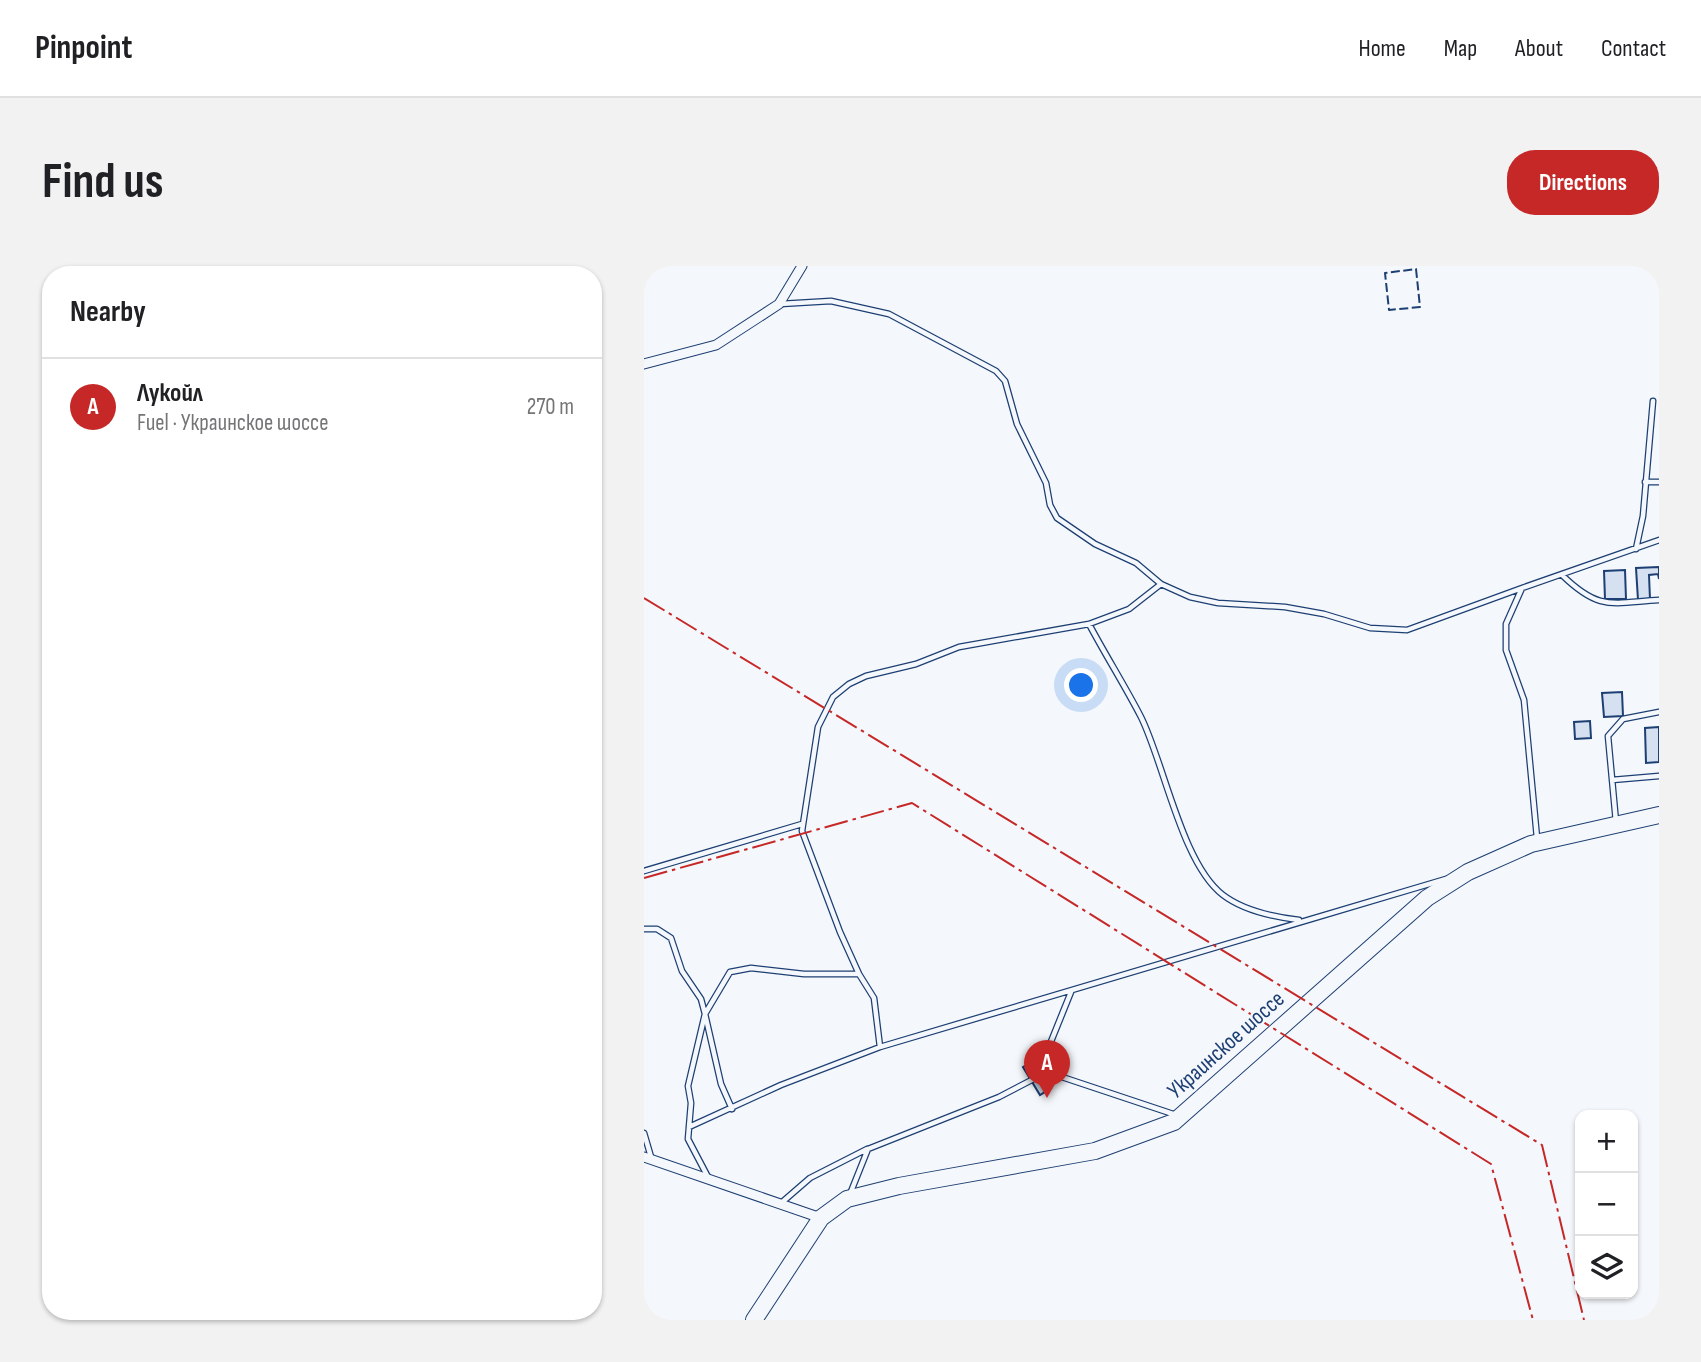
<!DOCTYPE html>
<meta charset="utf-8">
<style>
:root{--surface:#fff;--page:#f2f2f2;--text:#202124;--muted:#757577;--line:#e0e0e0;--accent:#c62828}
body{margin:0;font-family:"Sofia Sans Condensed",sans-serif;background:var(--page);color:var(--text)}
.controls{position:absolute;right:21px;bottom:21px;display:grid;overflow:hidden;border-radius:14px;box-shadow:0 2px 5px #0004}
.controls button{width:63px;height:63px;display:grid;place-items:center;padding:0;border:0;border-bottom:2px solid var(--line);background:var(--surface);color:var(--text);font:35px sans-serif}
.you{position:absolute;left:438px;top:420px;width:24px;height:24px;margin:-18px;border:5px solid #fff;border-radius:50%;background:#1a73e8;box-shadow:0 0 0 10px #1a73e833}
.badge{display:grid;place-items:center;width:46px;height:46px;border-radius:50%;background:var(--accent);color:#fff;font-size:23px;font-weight:700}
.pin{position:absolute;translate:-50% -58px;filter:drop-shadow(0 2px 4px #0008)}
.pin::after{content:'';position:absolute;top:37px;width:24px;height:21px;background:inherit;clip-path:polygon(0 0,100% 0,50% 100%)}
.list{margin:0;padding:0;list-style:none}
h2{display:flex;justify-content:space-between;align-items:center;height:91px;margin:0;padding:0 28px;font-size:30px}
h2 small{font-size:23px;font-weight:400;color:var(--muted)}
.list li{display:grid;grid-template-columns:46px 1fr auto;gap:21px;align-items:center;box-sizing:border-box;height:98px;padding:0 28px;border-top:2px solid var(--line)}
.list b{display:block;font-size:26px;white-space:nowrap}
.list p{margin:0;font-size:23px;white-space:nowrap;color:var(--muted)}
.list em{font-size:23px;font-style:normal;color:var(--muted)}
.icon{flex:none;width:38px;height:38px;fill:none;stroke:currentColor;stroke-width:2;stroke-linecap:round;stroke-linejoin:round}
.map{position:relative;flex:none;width:1015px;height:1054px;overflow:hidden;border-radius:28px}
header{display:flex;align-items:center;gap:42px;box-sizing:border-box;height:98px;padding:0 35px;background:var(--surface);border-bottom:2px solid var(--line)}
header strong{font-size:33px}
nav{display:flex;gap:38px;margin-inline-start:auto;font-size:24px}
.intro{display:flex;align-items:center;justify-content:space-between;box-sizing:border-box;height:168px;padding:0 42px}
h1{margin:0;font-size:49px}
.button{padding:18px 32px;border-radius:28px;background:var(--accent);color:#fff;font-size:24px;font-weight:700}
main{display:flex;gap:42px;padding:0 42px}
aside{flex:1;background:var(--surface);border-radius:28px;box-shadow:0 2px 5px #0004}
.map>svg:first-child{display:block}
</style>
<header>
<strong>Pinpoint</strong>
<nav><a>Home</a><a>Map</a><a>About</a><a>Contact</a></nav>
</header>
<div class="intro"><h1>Find us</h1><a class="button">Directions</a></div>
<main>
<aside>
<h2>Nearby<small></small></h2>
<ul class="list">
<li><span class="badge">A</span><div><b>Лукойл</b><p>Fuel · Украинское шоссе</p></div><em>270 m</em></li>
</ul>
</aside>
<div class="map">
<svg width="1015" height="1054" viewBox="0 0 1015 1054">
<rect width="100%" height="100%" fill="#f4f7fb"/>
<path fill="#d5e0f0" stroke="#1d3f73" stroke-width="2" d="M 1015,301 L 1015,313 L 1014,308 L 1005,309 L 1006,333 L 994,334 L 992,302 Z
M 981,304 L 982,333 L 961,333 L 960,305 Z
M 978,426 L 979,450 L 960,451 L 958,427 Z
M 946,455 L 947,472 L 931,473 L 930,456 Z
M 1015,461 L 1015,496 L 1002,497 L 1001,462 Z
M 389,795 L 407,822 L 396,829 L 379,801 Z"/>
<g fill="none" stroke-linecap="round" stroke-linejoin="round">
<g stroke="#1d3f73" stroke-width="7">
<path id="service" d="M 1001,216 L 1015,216
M 992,283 L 999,250 L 1009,135
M 918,309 C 955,345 967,337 1015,334
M 517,318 L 546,331 L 574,337 L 641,341 L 680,348 L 726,362 L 763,364 L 878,322
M 445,358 C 462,390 481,420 497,451 C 520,497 538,598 579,629 C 600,645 630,651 655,654
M 968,514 L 1015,510
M 972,556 L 964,470 L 979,453 L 1015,446
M 893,572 L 880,434 L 862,384 L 862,358 L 878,322 L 1015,274
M 0,605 L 158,558
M 0,663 L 13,663 L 27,672 L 38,705 L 57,733 L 61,748 L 44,820 L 47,837 L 44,873 L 65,913
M 215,708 L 230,732 L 236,781
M 403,806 L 406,778 L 427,726
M 88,843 L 77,818 L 61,748 L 86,706 L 107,702 L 160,708 L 215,708 L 196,666 L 158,565 L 174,461 L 189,431 L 205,418 L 222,410 L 272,398 L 315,381 L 445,358 L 485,343 L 517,318 L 492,297 L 451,278 L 413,252 L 406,239 L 402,217 L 373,158 L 361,115 L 352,105 L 245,48 L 187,35 L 136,38
M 45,861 L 137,819 L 236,781 L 802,613
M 0,867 L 7,891
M 206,928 L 224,883 L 355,831 L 403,806 L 532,849
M 136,938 L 166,912 L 223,883"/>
</g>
<g stroke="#1d3f73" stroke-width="11">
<path id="minor" d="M 0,98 L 72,79 L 135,38 L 158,0
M 0,891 L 177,952"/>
</g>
<g stroke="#1d3f73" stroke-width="18">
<path id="trunk" d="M 110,1054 L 177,952 L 203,933 L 255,920 L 451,885 L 530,856 L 783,632 L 824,606 L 887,578 L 1015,549"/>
</g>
<use href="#service" stroke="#f4f7fb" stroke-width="4.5"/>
<use href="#minor" stroke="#f4f7fb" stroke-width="9"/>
<use href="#trunk" stroke="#f4f7fb" stroke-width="16"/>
<path stroke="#1d3f73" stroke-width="2" stroke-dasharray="9 3.5" stroke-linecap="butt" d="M 772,3 L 776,41 L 745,44 L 741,7 Z"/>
<path stroke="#c62828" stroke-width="2" stroke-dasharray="24 5 3.5 5" stroke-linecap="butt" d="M 0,332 L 898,879 L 940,1054
M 0,612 L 268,537 L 847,898 L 889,1054"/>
</g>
<g text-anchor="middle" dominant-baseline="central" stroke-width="5" stroke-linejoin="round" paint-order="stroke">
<g font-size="23" fill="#1d3f73" stroke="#f4f7fb">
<text transform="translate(582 779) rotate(-42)">Украинское шоссе</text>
</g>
</g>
</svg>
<div class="controls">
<button>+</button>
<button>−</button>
<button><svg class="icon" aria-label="layers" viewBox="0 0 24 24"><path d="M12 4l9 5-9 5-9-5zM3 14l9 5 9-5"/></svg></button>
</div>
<div class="you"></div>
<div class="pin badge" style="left:403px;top:832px">A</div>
</div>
</main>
